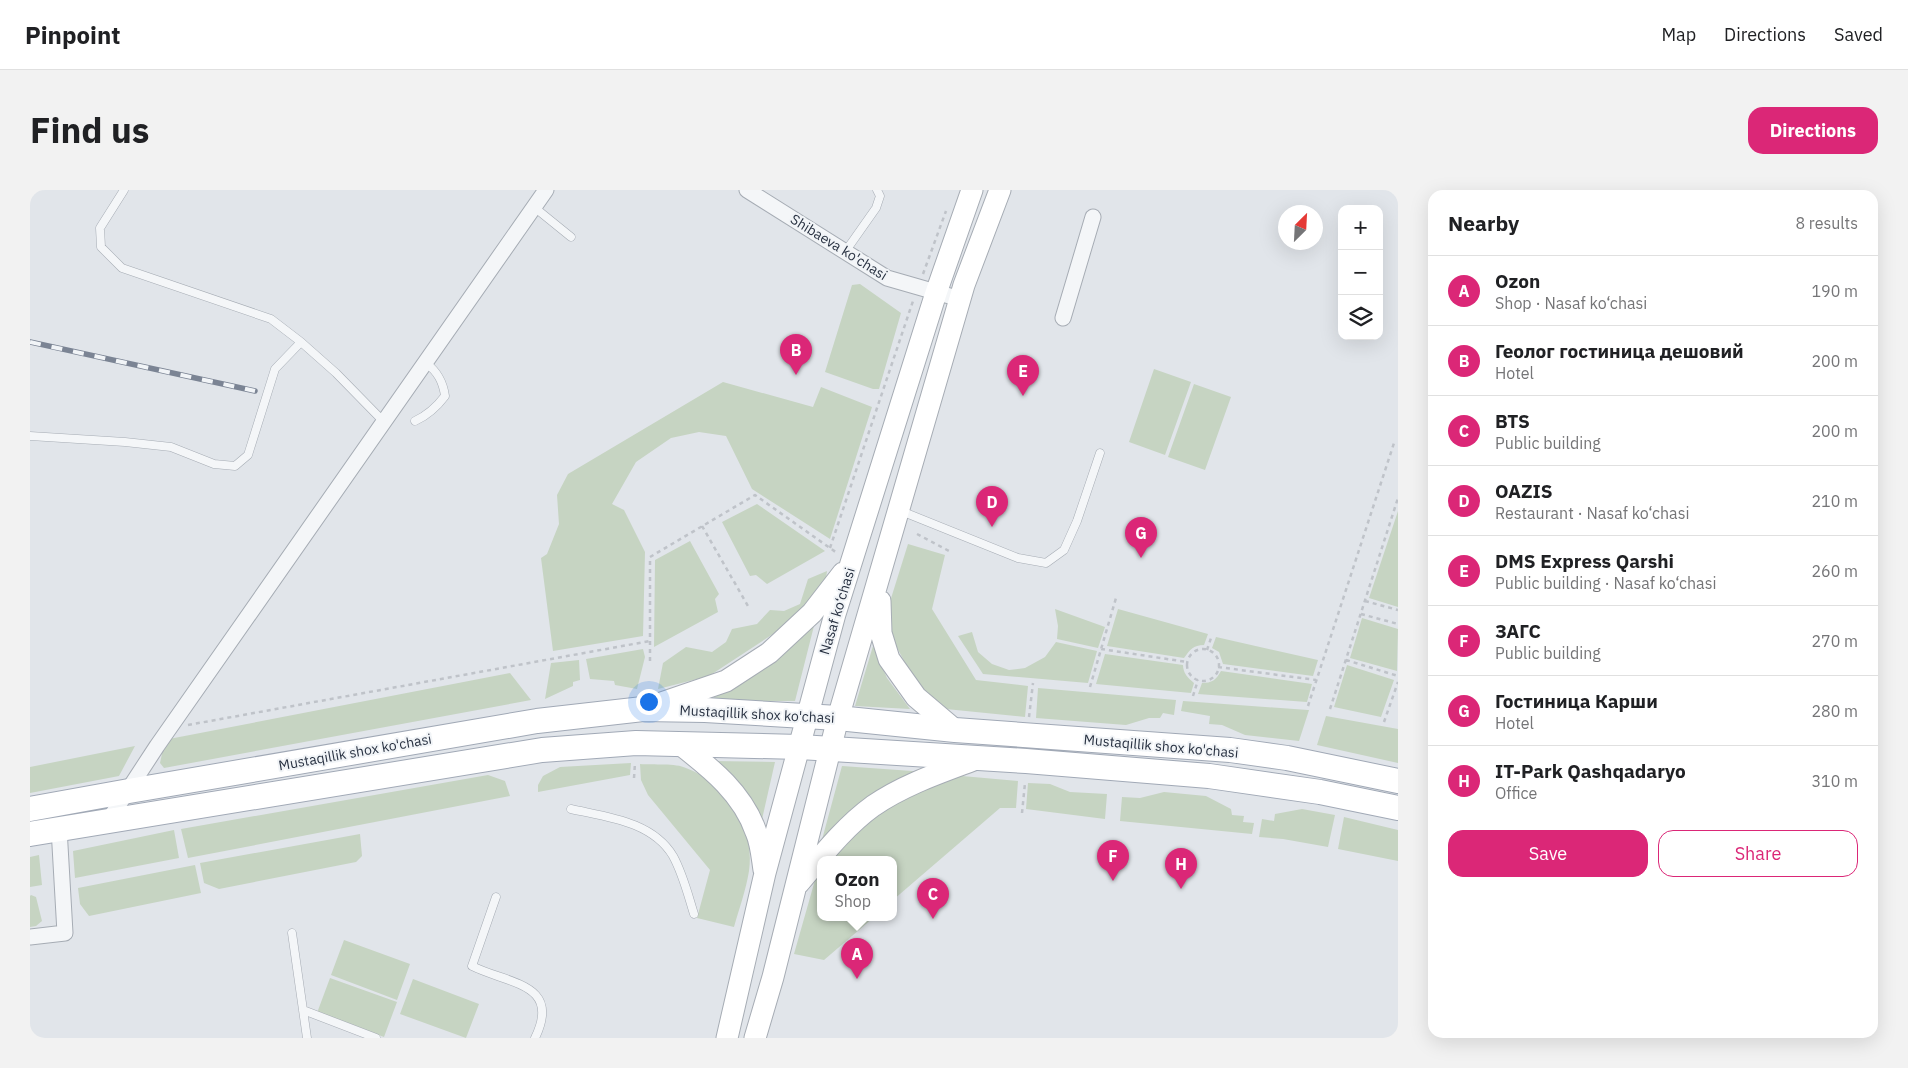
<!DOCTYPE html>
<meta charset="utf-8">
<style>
:root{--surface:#fff;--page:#f2f2f2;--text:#202124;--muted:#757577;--line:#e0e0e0;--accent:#db2777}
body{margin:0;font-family:"IBM Plex Sans",sans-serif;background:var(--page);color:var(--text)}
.controls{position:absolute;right:15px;top:15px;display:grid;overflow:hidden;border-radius:10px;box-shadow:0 5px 20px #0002}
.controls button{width:45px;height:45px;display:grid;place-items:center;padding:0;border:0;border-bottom:1px solid var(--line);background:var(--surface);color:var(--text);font:25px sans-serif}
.compass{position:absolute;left:1248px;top:15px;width:45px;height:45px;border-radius:50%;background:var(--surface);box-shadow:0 5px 20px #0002;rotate:24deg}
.you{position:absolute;left:618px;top:511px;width:18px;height:18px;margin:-12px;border:4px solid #fff;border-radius:50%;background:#1a73e8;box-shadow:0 0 0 8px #1a73e833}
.badge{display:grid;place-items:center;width:32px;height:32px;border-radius:50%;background:var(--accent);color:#fff;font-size:16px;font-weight:700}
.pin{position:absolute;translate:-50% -41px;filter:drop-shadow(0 1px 2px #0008)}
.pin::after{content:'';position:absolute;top:26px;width:18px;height:15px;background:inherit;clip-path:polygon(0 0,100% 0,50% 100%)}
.popup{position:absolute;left:787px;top:666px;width:80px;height:65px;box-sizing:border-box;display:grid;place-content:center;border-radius:10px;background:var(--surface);filter:drop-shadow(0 1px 4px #0005);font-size:16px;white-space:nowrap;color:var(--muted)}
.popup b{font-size:19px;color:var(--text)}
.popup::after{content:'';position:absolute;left:50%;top:100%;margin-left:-10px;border:10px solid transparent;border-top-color:var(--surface)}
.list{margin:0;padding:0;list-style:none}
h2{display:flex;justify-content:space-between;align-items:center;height:65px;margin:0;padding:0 20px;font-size:21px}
h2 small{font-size:16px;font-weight:400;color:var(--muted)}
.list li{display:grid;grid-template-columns:32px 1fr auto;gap:15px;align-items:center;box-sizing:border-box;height:70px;padding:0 20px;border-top:1px solid var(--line)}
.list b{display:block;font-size:19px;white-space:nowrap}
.list p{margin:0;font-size:16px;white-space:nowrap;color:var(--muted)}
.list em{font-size:16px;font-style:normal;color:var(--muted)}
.actions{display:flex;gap:10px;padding:15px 20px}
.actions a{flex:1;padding:11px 0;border:1px solid var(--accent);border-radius:15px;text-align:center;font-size:18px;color:var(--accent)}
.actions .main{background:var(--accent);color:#fff}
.icon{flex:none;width:28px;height:28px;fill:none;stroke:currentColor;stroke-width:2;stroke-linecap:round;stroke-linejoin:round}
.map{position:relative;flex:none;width:1368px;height:848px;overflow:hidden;border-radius:15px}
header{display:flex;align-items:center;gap:30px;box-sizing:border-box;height:70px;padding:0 25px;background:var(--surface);border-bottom:1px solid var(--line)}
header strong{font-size:24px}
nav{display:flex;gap:28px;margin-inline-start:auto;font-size:18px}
.intro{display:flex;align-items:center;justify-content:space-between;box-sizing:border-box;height:120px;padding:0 30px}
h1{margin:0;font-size:35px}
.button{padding:12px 22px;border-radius:15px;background:var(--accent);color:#fff;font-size:18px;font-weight:700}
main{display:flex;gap:30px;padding:0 30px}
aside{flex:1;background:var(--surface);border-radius:15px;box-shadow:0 5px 20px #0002}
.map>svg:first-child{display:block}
</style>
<header>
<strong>Pinpoint</strong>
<nav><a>Map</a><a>Directions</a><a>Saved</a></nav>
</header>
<div class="intro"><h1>Find us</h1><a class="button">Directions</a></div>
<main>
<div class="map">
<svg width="1368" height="848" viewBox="0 0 1368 848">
<rect width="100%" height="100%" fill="#e1e5ea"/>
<path fill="#c6d4c2" d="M 830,94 L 871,123 L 849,199 L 843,199 L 795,182 L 822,95 Z
M 1124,179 L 1161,192 L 1135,265 L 1099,252 Z
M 693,192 L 783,217 L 791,197 L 842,217 L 800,349 L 722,299 L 696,246 L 669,242 L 641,248 L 606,272 L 582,314 L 594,320 L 615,362 L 613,446 L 523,461 L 511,368 L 517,364 L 529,334 L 527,305 L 538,284 Z
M 1164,194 L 1201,207 L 1175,280 L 1138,267 Z
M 727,314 L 795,361 L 737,394 L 726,385 L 720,386 L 692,332 Z
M 1368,321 L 1368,417 L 1339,408 Z
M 660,351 L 689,404 L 685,409 L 688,422 L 624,457 L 625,370 Z
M 878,354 L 915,365 L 902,419 L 946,490 L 998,496 L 995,527 L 916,519 L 898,506 L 878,478 L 859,443 L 858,418 Z
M 797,381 L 795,397 L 781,413 L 743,444 L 679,486 L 628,499 L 633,473 L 656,457 L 682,462 L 696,452 L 702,439 L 727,434 L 740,420 L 754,421 L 770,414 L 778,389 Z
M 1025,419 L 1075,437 L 1068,458 L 1027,449 L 1028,436 Z
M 1088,419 L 1178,444 L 1174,455 C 1163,455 1160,460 1154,468 L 1077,456 Z
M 786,428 L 765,511 L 678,511 L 745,472 Z
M 1332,428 L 1368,439 L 1367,481 L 1320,468 Z
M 942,442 L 948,462 L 962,474 L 979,480 L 995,478 L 1015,467 L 1026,452 L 1067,461 L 1058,493 L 953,484 L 928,446 Z
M 1186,447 L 1288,470 L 1283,486 L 1193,474 L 1189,462 L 1182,458 Z
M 843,456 L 857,488 L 880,519 L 825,516 Z
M 613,459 L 615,467 L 607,499 L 585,495 L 584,491 L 560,489 L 556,469 Z
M 1075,464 L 1153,475 C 1153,483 1158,488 1164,493 L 1161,503 L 1066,494 Z
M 549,470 L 550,490 L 543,492 L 543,496 L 515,509 L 521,473 Z
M 1317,475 L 1364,490 L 1351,527 L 1304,517 Z
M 1191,481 L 1282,494 L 1277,512 L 1168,504 L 1172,493 C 1182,493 1186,490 1191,481 Z
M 480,483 L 501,510 L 134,578 L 130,573 L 133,559 L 139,549 Z
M 1008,498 L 1146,510 L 1144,525 L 1133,523 L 1130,528 L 1119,528 L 1096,535 L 1006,528 Z
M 1153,511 L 1278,520 L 1279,520 L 1269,551 L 1215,545 L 1192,535 L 1179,534 L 1180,526 L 1151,521 Z
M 1296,526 L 1368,539 L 1368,573 L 1287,555 Z
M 105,556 L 89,586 L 0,603 L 0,577 Z
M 681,571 L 745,572 L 730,638 Z
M 601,573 L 600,585 L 508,602 L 508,595 L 513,586 L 530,577 Z
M 610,574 C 623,575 646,573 656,578 C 699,594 725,637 719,681 C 716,700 709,719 704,737 L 667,728 L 680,680 L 618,605 L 611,590 Z
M 812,576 L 896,582 L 790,657 Z
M 458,585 L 475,591 L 480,606 L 158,668 L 151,639 Z
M 932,586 L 988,591 L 986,618 L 970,618 L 863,710 L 863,670 L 801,670 C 814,657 826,640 841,628 C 869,607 899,596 932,586 Z
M 998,593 L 1020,594 L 1040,602 L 1077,604 L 1075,629 L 996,619 Z
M 1134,602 L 1176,606 L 1201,619 L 1202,625 L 1214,626 L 1213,632 L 1224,633 L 1222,644 L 1090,631 L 1092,607 L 1110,608 Z
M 1272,619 L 1305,625 L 1298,657 L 1253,649 L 1229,647 L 1232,629 L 1244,631 L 1245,624 Z
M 1314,627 L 1368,640 L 1368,671 L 1308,659 Z
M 144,640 L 149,668 L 45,688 L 43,661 Z
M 330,644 L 332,666 L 326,672 L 189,699 L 174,693 L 170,673 Z
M 9,665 L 12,695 L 0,697 L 0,667 Z
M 165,675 L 171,703 L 59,726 L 50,714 L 48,698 Z
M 791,683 L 791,728 L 843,728 L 794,770 L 764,764 L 785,690 Z
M 1,705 L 6,707 L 12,731 L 6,736 L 0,737 L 0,706 Z
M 314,750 L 380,774 L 367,810 L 301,785 Z
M 300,788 L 367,812 L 354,847 L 287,823 Z
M 383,789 L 449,814 L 436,848 L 370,824 Z"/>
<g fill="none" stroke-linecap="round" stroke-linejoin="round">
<g stroke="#a6acb4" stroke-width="9">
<path id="service" d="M 94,0 L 70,38 L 71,57 L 92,78 L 241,129 L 271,152 L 306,183 L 354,232
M 504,17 L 541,47
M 815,62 L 846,18 L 850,6 L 847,0
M 385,231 C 398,225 406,218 415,206 C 413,192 408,182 396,173
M 0,246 L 95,252 L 141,257 L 184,274 L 205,276 L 218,265 L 245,179 L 271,152
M 871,321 L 988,368 L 1016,373 L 1034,360 L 1047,331 L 1070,263
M 541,619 C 576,627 622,631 643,666 C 653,684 658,705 664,724
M 466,707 L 442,776 C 478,794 532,793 505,848
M 262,743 L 277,848
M 273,820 L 346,848"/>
</g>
<g stroke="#a6acb4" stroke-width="17">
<path id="minor" d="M 717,0 L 857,88 L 930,109
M 1033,128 L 1063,27
M 78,631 L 127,556 L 516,0
M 0,747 L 35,743 L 29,638"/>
</g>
<g stroke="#a6acb4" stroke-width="23">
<path id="secondary" d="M 850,411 L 851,443 L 859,469 L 886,507 L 925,540
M 620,517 L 696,491 L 739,463 L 782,423 L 813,383
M 651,555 C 682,579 713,604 726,642 C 731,653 732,667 734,680
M 768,694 C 791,667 814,637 843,616 C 875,594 912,582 949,568
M 697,848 L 735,683 L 805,424 L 906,103 L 942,0
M 725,848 L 743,787 L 808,528 L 934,95 L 970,0"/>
</g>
<g stroke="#a1a9b6" stroke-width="26">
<path id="primary" d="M 0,619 L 99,601 L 507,531 L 613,519 L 675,520 L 808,528 L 925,540 L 1200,560 L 1257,568 L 1368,591
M 0,644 L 512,560 L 606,553 L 770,557 L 996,571 L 1179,586 L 1290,602 L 1368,618"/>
</g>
<path stroke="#bfc3c9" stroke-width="2.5" stroke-dasharray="4 4" stroke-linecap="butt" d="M 893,84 L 916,21
M 672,336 L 718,416
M 887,344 L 919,361
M 800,358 L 884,108
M 1335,411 L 1368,420
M 1331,424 L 1368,434
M 1071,459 L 1157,472
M1157 475a16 16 0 1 1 32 0a16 16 0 1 1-32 0Z
M 1177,460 L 1182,445
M 1316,470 L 1368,486
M 620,471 L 620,367 L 725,305 L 807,363
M 1188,477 L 1286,490
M 1060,497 L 1086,408
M 1163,506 L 1168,490
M 1278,516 L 1365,250
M 1300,519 L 1368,308
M 999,527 L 1003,493
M 1354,532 L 1368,492
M 158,535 L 620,451
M 604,588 L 605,573
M 992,623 L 995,593"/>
<use href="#service" stroke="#f4f6f8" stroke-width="8"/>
<use href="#minor" stroke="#f4f6f8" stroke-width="15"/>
<use href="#secondary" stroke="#fff" stroke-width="21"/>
<use href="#primary" stroke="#fff" stroke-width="24"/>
<g stroke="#7b8494" stroke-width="5.5">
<path id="rail" d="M 0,152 L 225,201"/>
</g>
<use href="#rail" stroke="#f1f4f7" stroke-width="4" stroke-dasharray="11" stroke-linecap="butt"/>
</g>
<g text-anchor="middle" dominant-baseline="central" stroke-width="4" stroke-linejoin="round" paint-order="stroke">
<g font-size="14" fill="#293242" stroke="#f1f4f7">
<text transform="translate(809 57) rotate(32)">Shibaeva ko'chasi</text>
<text transform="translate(807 421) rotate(-73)">Nasaf ko‘chasi</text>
<text transform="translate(727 524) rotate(3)">Mustaqillik shox ko'chasi</text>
<text transform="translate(1131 556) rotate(5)">Mustaqillik shox ko'chasi</text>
<text transform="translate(325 562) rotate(-10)">Mustaqillik shox ko'chasi</text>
</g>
</g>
</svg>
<div class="controls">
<button>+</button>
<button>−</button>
<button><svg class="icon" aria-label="layers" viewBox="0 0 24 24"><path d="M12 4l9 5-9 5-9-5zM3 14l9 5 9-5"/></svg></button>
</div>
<svg class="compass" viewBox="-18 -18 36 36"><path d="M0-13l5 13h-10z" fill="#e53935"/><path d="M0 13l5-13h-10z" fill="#757577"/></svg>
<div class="you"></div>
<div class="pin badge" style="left:827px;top:789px">A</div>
<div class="popup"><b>Ozon</b>Shop</div>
<div class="pin badge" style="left:766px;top:185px">B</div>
<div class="pin badge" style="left:903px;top:729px">C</div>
<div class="pin badge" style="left:962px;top:337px">D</div>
<div class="pin badge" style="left:993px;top:206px">E</div>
<div class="pin badge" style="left:1083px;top:691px">F</div>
<div class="pin badge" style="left:1111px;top:368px">G</div>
<div class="pin badge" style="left:1151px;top:699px">H</div>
</div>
<aside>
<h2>Nearby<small>8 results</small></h2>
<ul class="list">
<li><span class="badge">A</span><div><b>Ozon</b><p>Shop · Nasaf ko‘chasi</p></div><em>190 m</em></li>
<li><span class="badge">B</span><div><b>Геолог гостиница дешовий</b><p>Hotel</p></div><em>200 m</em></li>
<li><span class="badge">C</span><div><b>BTS</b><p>Public building</p></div><em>200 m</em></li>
<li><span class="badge">D</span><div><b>OAZIS</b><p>Restaurant · Nasaf ko‘chasi</p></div><em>210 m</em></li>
<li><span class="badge">E</span><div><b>DMS Express Qarshi</b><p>Public building · Nasaf ko‘chasi</p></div><em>260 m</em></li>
<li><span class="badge">F</span><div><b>ЗАГС</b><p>Public building</p></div><em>270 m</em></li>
<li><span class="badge">G</span><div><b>Гостиница Карши</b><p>Hotel</p></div><em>280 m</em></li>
<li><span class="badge">H</span><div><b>IT-Park Qashqadaryo</b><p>Office</p></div><em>310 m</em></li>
</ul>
<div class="actions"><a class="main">Save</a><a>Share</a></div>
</aside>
</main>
